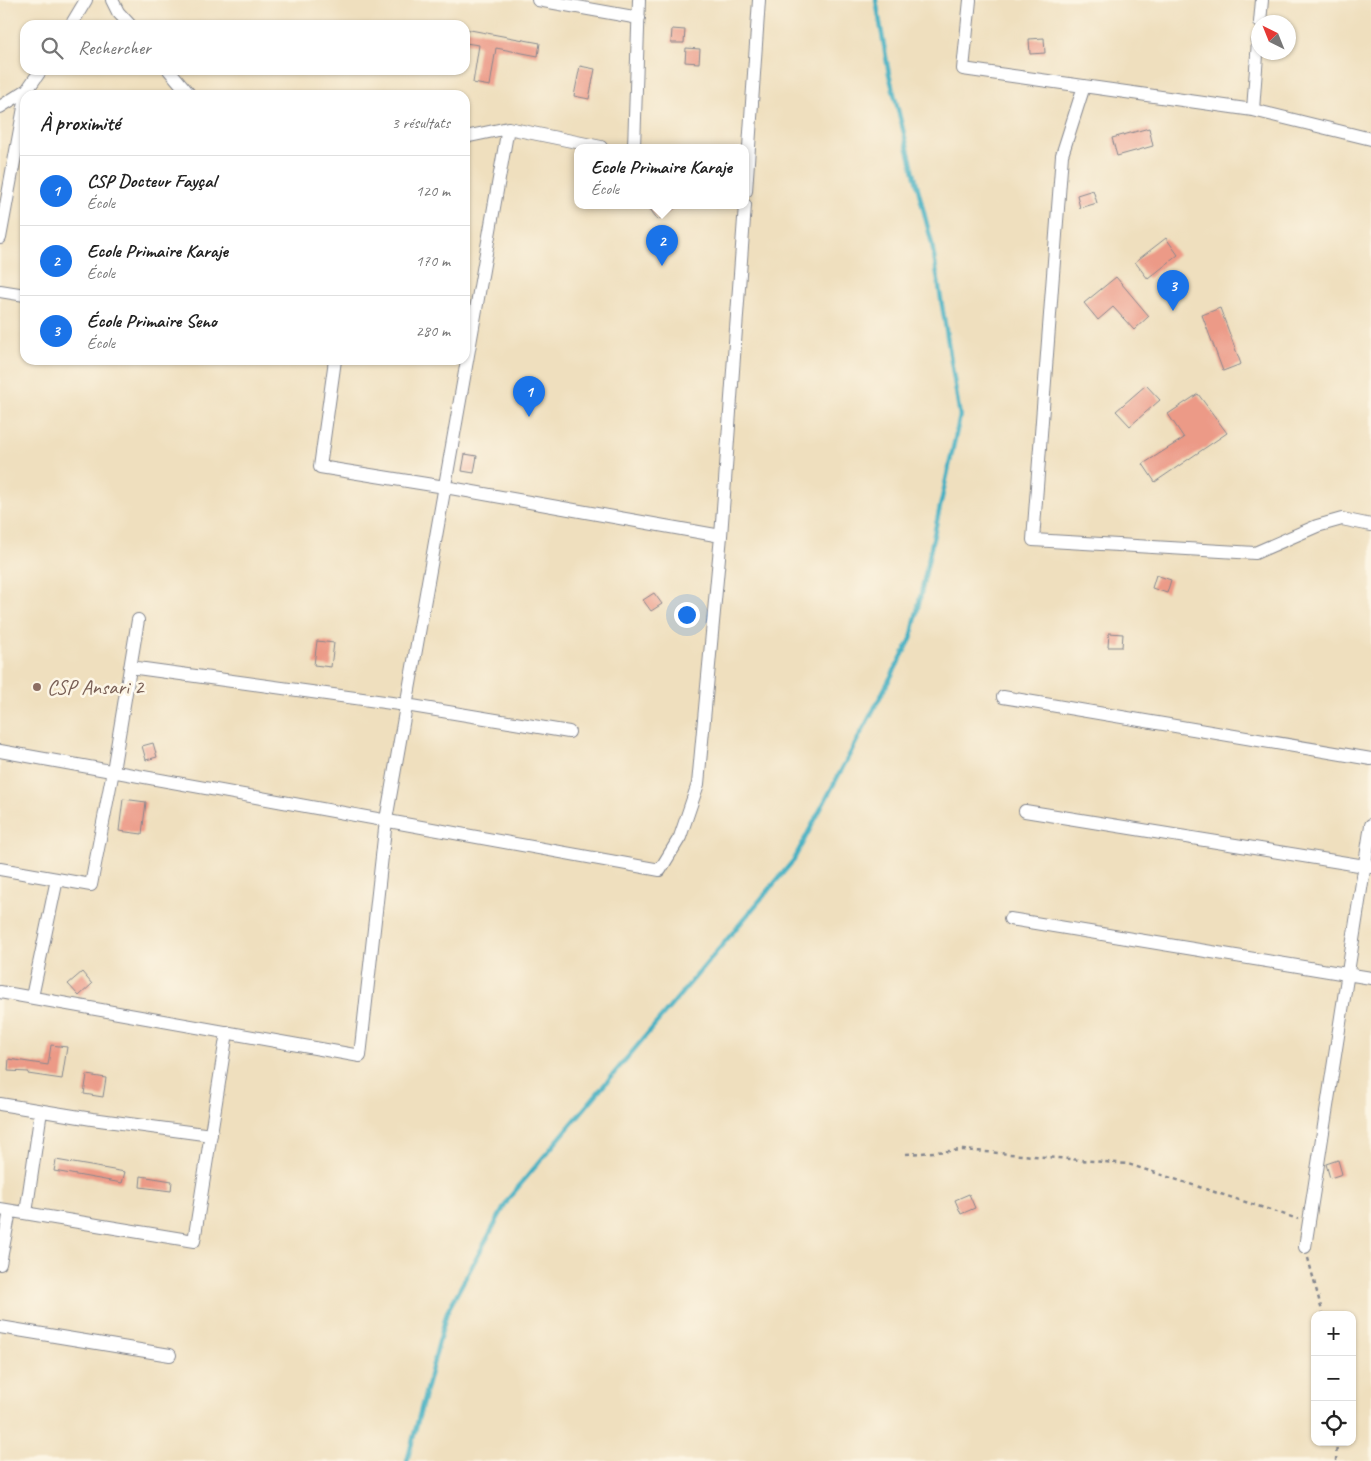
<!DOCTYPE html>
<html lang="fr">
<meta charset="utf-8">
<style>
:root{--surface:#fff;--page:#f2f2f2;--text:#222;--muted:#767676;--line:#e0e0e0;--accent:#1a73e8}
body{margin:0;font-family:Caveat,sans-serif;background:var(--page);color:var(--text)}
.controls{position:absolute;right:15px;bottom:15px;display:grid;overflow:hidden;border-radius:10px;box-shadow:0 1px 4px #0004}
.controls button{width:45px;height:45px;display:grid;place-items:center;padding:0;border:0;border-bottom:1px solid var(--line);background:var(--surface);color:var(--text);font:25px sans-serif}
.compass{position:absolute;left:1251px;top:15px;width:45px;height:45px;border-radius:50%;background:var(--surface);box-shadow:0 1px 4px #0004;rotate:317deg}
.you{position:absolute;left:686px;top:614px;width:18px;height:18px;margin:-12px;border:4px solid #fff;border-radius:50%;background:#1a73e8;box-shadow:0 0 0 8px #1a73e833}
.badge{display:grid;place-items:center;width:32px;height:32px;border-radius:50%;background:var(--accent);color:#fff;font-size:16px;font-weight:700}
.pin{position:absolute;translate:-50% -41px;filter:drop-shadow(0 1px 2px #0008)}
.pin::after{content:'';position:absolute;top:26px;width:18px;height:15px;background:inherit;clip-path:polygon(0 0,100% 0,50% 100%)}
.popup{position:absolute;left:574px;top:144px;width:175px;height:65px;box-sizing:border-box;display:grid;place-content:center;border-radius:10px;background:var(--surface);filter:drop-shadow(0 1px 4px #0005);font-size:16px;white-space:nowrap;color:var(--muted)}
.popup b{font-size:19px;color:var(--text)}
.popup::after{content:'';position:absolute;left:50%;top:100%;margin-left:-10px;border:10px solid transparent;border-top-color:var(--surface)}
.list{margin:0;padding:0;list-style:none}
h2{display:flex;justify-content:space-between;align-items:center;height:65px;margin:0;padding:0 20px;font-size:21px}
h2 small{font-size:16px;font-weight:400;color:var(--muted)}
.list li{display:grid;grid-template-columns:32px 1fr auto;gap:15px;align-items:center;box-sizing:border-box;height:70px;padding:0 20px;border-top:1px solid var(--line)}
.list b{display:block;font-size:19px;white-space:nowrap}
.list p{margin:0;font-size:16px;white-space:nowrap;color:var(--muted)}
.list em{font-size:16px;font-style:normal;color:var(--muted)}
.icon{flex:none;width:28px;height:28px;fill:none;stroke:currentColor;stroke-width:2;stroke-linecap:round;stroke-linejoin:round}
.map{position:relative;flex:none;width:1371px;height:1461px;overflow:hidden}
.search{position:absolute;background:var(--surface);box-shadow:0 1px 4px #0004;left:20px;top:20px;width:450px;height:55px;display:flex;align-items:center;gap:12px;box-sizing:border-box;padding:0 18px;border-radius:15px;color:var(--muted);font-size:19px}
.panel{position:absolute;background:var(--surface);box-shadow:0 1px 4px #0004;left:20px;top:90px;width:450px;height:275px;border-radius:15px}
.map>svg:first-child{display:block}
</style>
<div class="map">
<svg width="1371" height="1461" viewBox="0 0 1371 1461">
<rect width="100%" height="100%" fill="#fcf5e5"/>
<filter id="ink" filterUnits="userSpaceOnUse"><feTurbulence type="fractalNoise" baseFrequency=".02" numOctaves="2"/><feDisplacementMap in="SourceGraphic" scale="10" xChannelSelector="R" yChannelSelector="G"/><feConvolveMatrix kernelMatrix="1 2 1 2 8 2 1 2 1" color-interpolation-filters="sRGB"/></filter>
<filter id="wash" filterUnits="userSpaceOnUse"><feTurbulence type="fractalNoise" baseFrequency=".0096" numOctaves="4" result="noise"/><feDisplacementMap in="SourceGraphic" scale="20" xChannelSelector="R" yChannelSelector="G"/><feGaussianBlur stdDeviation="1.12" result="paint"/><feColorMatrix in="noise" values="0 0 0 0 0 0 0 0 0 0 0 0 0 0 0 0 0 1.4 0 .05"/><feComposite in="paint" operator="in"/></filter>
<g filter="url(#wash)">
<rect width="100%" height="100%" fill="#efdfbe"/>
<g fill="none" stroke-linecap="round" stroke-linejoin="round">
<path stroke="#44b0c2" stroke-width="4.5" d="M 407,1461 L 447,1312 L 509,1198 L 793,861 L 911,639 L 960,416 L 932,244 L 889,74 L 876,0"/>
</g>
<g id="blocks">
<path fill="#ec9a87" d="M 465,29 L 540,43 L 538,56 L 496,48 L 490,86 L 473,83 L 479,45 L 465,43 Z
M 672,29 L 685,30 L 684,43 L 671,43 Z
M 1044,38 L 1045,53 L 1030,54 L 1029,39 Z
M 686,48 L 700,49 L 699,63 L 685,62 Z
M 580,66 L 595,69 L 589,99 L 574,96 Z
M 1149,128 L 1153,146 L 1117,156 L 1112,138 Z
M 1093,190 L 1097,203 L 1080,208 L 1077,195 Z
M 647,205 L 679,205 L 658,220 Z
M 1166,238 L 1178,255 L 1148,279 L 1135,262 Z
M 1116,277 L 1149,316 L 1134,330 L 1113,307 L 1098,320 L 1084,303 Z
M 1220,308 L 1241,364 L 1223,371 L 1202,315 Z
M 1146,385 L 1160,400 L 1130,426 L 1116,411 Z
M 1198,394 L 1227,433 L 1155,482 L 1143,464 L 1184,438 L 1168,414 Z
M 465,454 L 477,456 L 474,473 L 462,471 Z
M 1156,575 L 1171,580 L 1167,593 L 1152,588 Z
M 654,593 L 662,604 L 651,611 L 643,600 Z
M 1109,633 L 1123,634 L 1122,647 L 1108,647 Z
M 317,641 L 334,643 L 331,667 L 314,665 Z
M 153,743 L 157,757 L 146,760 L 142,746 Z
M 123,799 L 146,802 L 142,834 L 119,831 Z
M 82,972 L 92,984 L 79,996 L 68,984 Z
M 51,1045 L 67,1047 L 62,1079 L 28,1074 L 29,1072 L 8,1071 L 9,1059 L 48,1065 Z
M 87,1075 L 106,1078 L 103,1097 L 84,1094 Z
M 56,1160 L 125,1172 L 122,1183 L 54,1171 Z
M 1338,1160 L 1342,1174 L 1330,1178 L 1326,1164 Z
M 141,1176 L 172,1181 L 171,1191 L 140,1187 Z
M 969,1194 L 975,1208 L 961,1214 L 955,1200 Z"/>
</g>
</g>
<g filter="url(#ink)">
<use href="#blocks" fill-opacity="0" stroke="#85878e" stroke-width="1"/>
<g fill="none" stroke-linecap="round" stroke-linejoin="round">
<g stroke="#85878e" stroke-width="14">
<path id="street" d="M 112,0 L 118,12 L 130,25
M 538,0 L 639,18
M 970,0 L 963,69 L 1253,110 L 1371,139
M 1260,22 L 1262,0
M 71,25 L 86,0
M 169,70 L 190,95
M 1084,86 L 1062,155 L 1033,540 L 1255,553 L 1317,526 L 1342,519 L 1371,525
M 0,107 L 27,90 L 41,70
M 1253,110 L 1258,41
M 465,137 L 508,128 L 601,147
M 634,147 L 639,0
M 746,191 L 759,0
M 0,238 L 25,102
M 0,291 L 25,295
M 335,360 L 320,467 L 445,487 L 721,536
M 130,667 L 406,705 L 569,732
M 1003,697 L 1371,759
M 0,751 L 660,870 L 680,837 L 698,784 L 721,536 L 745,205
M 1025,811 L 1371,867
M 0,869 L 91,885 L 113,771 L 138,620
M 1010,919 L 1371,978
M 0,992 L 360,1056 L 386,820 L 508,128
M 32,997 L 57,879
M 0,1104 L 92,1119 L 211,1135
M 0,1209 L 194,1241 L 227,1032
M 26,1213 L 41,1111
M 1305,1247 L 1371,825
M 0,1264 L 10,1211
M 0,1327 L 170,1355"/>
</g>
<path stroke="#85878e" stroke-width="2.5" stroke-dasharray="4 4" stroke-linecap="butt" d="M 906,1154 L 963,1150 L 1128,1164 L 1298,1219
M 1308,1258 L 1323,1315
M 1336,1461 L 1337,1442"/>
<use href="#street" stroke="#fff" stroke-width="12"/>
</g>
</g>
<circle fill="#8d6e63" stroke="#fcf5e5" stroke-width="2" cx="37" cy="687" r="5"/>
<g text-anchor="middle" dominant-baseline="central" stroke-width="5" stroke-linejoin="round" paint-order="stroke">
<g font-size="21" fill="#785e54" stroke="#fcf5e5" text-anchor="start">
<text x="47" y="687">CSP Ansari 2</text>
</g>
</g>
</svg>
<div class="controls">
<button>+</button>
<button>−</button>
<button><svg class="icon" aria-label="locate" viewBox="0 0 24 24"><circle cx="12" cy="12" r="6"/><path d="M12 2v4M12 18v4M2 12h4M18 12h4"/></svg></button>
</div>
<svg class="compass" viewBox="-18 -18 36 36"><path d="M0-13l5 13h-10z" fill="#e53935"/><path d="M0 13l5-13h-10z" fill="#767676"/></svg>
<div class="you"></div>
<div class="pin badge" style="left:529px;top:417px">1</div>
<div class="pin badge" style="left:662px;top:266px">2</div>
<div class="popup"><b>Ecole Primaire Karaje</b>École</div>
<div class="pin badge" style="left:1173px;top:311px">3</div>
<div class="search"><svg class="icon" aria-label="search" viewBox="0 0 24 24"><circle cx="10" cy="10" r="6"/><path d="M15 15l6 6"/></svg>Rechercher</div>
<section class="panel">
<h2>À proximité<small>3 résultats</small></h2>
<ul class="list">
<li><span class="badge">1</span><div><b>CSP Docteur Fayçal</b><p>École</p></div><em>120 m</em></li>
<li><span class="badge">2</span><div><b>Ecole Primaire Karaje</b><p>École</p></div><em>170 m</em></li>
<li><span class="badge">3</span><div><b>École Primaire Seno</b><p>École</p></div><em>280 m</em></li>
</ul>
</section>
</div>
